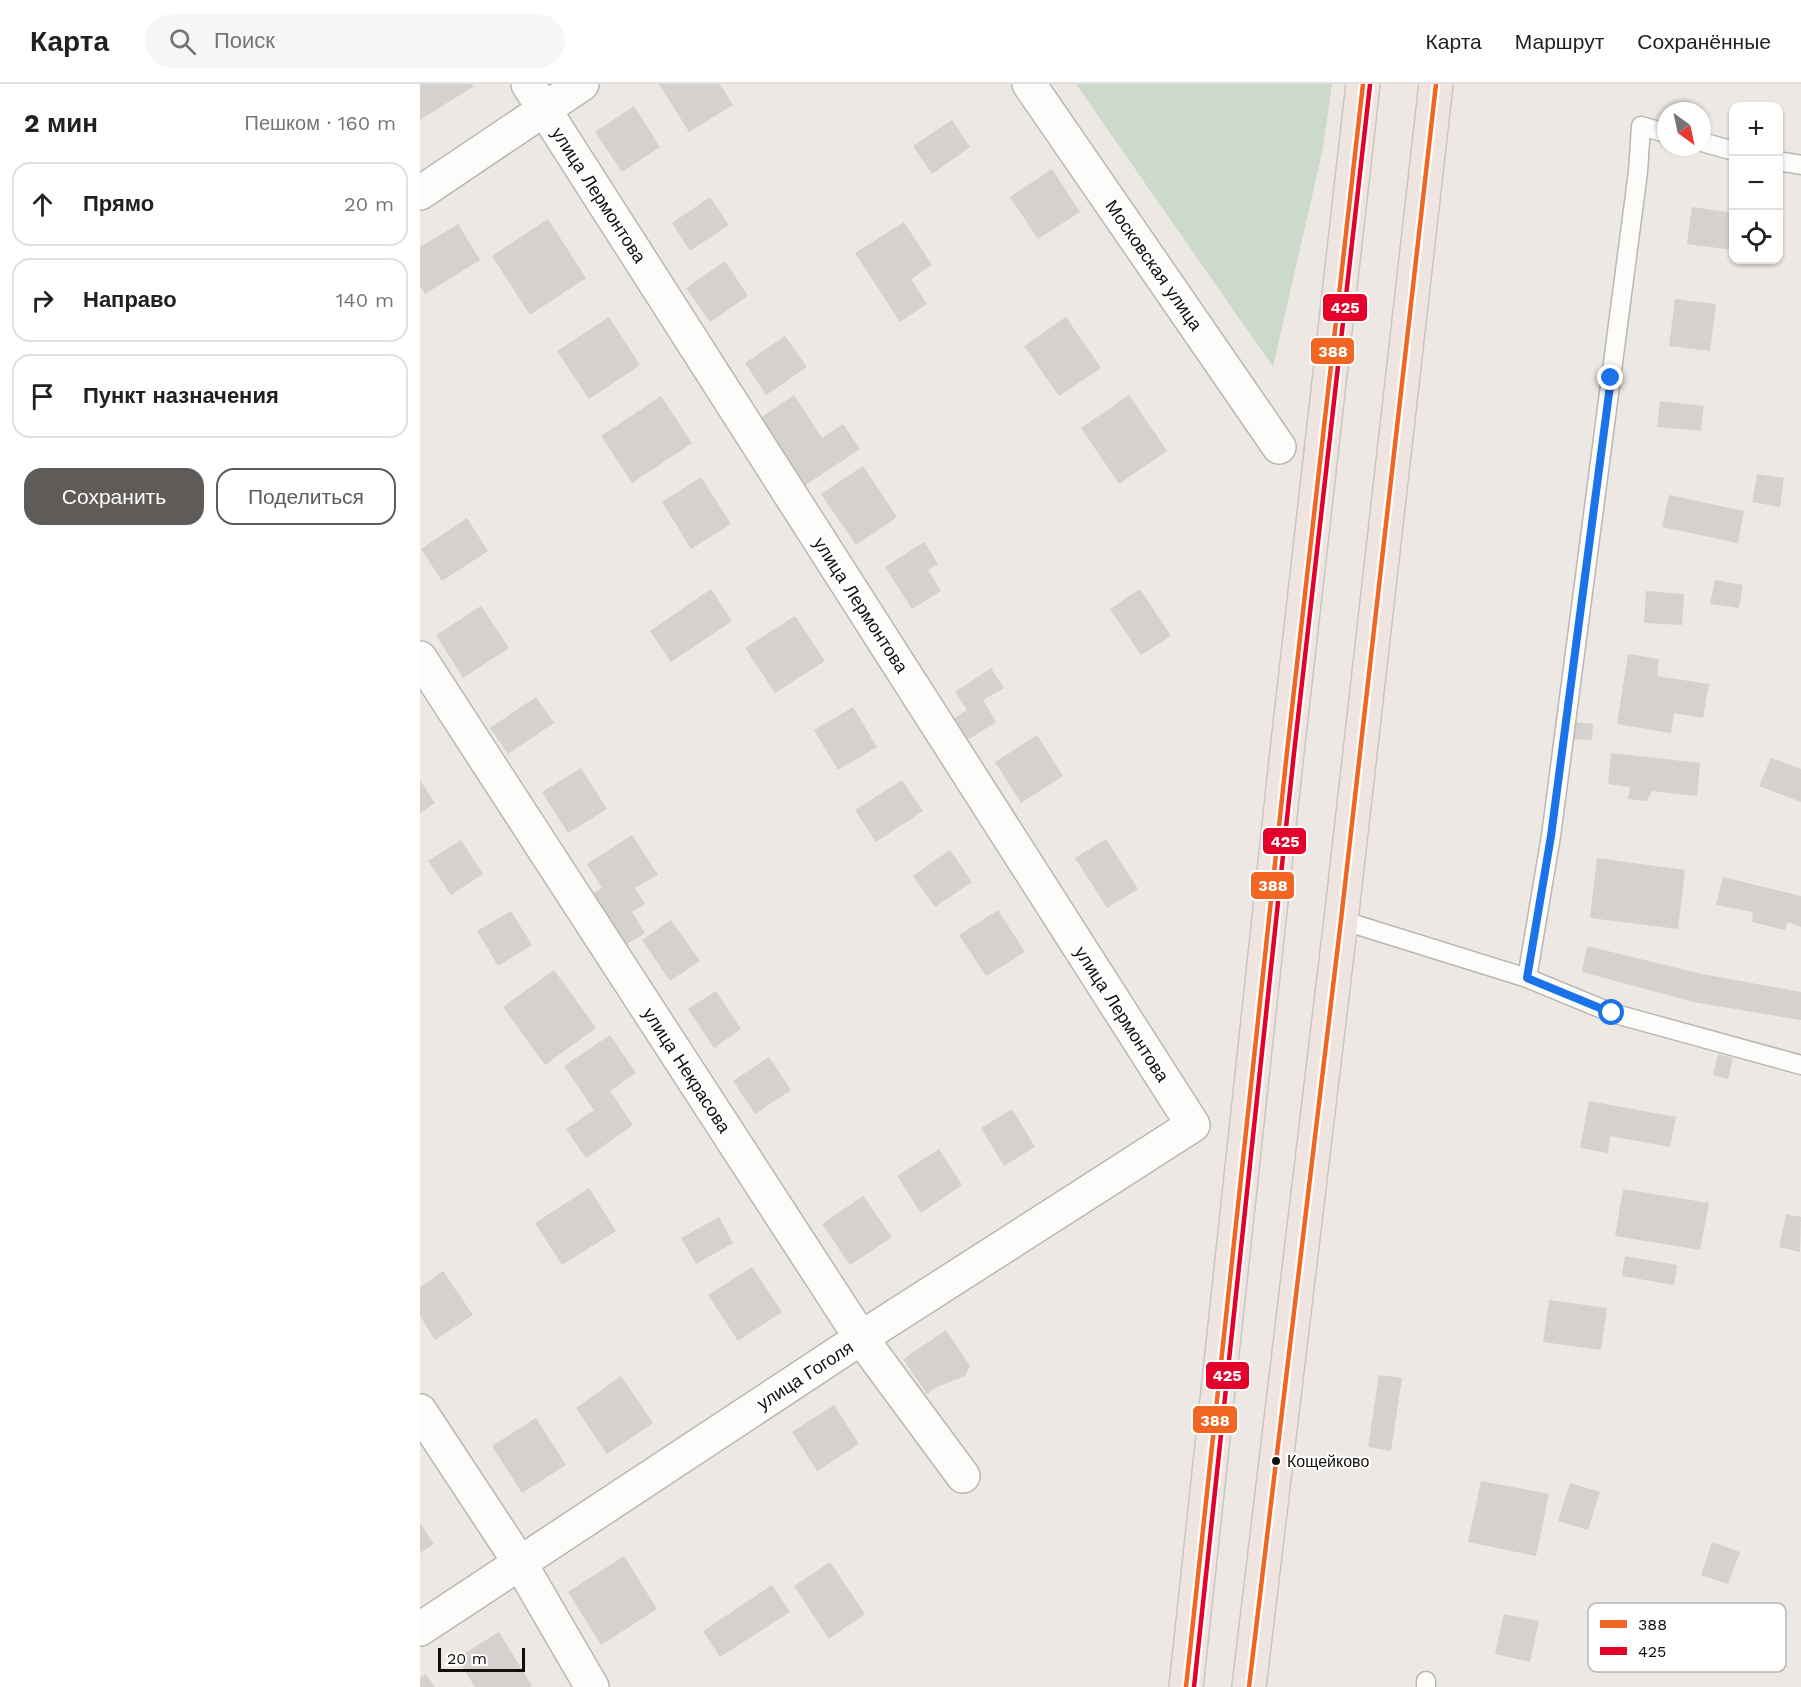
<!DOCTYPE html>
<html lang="ru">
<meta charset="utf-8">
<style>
:root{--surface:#fff;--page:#f6f6f6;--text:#202124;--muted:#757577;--line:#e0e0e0;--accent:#5f5b58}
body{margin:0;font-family:"Work Sans",sans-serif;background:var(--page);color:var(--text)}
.controls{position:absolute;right:18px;top:18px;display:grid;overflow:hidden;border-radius:12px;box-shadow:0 2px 4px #0004}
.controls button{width:54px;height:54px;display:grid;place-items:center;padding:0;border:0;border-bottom:2px solid var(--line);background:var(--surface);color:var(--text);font:30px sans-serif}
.compass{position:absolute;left:1237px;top:18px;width:54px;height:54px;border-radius:50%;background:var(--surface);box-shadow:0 2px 4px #0004;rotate:147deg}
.scale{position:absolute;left:18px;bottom:15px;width:87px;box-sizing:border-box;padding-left:6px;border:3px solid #120f0d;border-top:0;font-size:16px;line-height:21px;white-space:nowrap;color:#120f0d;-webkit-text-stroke:4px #fff;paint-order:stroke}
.stop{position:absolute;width:18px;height:18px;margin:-14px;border:4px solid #1a73e8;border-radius:50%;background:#fff}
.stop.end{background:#1a73e8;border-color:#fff;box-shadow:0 2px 6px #0008}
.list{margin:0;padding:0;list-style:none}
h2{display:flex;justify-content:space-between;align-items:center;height:78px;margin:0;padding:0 24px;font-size:26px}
h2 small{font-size:20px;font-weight:400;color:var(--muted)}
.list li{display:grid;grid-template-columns:39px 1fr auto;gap:18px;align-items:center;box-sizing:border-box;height:84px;margin:0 12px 12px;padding:0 12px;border:2px solid var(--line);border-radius:18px}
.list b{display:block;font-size:22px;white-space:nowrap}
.list em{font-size:20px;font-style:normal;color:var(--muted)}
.actions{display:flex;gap:12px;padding:18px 24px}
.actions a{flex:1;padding:14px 0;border:2px solid var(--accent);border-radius:18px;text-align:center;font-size:21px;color:var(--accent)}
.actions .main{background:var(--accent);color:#fff}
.icon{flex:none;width:33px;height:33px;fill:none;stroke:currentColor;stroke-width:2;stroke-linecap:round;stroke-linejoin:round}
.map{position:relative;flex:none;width:1381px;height:1603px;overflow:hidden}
header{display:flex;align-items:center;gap:36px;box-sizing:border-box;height:84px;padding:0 30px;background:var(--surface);border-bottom:2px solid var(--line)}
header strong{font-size:28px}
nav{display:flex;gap:33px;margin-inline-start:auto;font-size:21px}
.search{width:420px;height:54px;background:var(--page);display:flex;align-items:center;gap:15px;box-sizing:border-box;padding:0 21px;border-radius:33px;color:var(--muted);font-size:22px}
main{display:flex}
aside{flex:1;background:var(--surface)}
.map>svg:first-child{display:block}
</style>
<header>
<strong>Карта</strong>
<div class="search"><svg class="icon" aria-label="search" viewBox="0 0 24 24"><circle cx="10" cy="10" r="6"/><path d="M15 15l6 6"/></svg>Поиск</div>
<nav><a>Карта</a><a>Маршрут</a><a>Сохранённые</a></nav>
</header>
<main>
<aside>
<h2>2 мин<small>Пешком · 160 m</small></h2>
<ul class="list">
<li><svg class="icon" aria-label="ahead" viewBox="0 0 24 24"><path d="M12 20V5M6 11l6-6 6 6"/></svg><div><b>Прямо</b></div><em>20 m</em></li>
<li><svg class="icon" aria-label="right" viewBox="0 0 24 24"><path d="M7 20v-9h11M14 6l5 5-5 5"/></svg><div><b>Направо</b></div><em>140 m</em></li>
<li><svg class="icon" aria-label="arrive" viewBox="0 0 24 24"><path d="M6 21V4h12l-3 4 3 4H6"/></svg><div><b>Пункт назначения</b></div></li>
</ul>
<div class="actions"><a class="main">Сохранить</a><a>Поделиться</a></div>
</aside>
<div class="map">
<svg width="1381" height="1603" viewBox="0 0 1381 1603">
<rect width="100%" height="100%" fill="#ede8e3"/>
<path fill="#cbdaca" d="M 656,0 L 912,0 L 903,64 L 853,283 Z"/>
<path fill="#d5d1ce" d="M 0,0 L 52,0 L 54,2 L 0,36 Z
M 239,0 L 300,0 L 313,21 L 269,48 Z
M 214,22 L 240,63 L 202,88 L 175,48 Z
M 532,36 L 550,63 L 512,90 L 493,62 Z
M 632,85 L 660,128 L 618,155 L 590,113 Z
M 290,113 L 309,141 L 270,167 L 252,139 Z
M 1272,123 L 1314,129 L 1313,166 L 1267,160 Z
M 128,135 L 166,194 L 110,231 L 72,172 Z
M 484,138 L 512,181 L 491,195 L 507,220 L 480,238 L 435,169 Z
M 38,140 L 60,176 L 5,210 L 0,202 L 0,163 Z
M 305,177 L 328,212 L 290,238 L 266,204 Z
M 1255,215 L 1296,220 L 1290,267 L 1249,262 Z
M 189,233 L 220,281 L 169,315 L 137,267 Z
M 646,233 L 681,284 L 639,312 L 604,262 Z
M 365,252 L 387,283 L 346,311 L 325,279 Z
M 374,311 L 402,354 L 423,340 L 440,365 L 381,404 L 336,337 Z
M 709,311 L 747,367 L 699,400 L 661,344 Z
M 241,312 L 272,359 L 212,399 L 181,352 Z
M 1240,317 L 1284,322 L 1281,347 L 1237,343 Z
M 443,382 L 477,433 L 436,461 L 401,410 Z
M 1337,390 L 1364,394 L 1360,423 L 1332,418 Z
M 281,393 L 311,440 L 271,465 L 242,418 Z
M 1249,411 L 1324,427 L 1318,459 L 1242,443 Z
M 47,434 L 68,467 L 22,497 L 1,465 Z
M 504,458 L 518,480 L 508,486 L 521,507 L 492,525 L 465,483 Z
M 1295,496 L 1323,501 L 1319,524 L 1290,520 Z
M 291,505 L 312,537 L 251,578 L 230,547 Z
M 720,505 L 751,552 L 721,571 L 690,525 Z
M 1226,507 L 1264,510 L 1262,541 L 1224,539 Z
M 61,522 L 89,564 L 43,594 L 16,551 Z
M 375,532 L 405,577 L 355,609 L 325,564 Z
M 1208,570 L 1239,575 L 1237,592 L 1289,600 L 1283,634 L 1254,629 L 1251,649 L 1197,640 Z
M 571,584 L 584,604 L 563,616 L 576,638 L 546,657 L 532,636 L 547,626 L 535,608 Z
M 116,613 L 134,639 L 88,670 L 70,644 Z
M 433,623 L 457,663 L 418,686 L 394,646 Z
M 1145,637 L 1173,640 L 1172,656 L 1143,654 Z
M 617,651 L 643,692 L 601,719 L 575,678 Z
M 1191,669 L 1280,679 L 1277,712 L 1232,707 L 1227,717 L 1208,715 L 1210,703 L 1188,700 Z
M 1351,674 L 1381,685 L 1381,718 L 1339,702 Z
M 161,684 L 187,725 L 148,749 L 122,708 Z
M 0,696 L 15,719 L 0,729 Z
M 482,696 L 503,727 L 456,758 L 435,726 Z
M 212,751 L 238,791 L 215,804 L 225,820 L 212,828 L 225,849 L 198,866 L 165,815 L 182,804 L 167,780 Z
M 686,755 L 718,805 L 687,824 L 655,774 Z
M 41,756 L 63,790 L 31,811 L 8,777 Z
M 530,766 L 552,798 L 515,823 L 493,792 Z
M 1177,774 L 1265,786 L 1258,845 L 1170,834 Z
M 1303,793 L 1381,812 L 1381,843 L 1368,838 L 1365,846 L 1332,838 L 1333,828 L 1296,821 Z
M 578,826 L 605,868 L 566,892 L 539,851 Z
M 91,827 L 112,861 L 78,882 L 57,847 Z
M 251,836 L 280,877 L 250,897 L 222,856 Z
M 1167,862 L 1282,890 L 1381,908 L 1381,936 L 1274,918 L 1162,888 Z
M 134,886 L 176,944 L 125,981 L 83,923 Z
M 296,907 L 321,945 L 294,964 L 268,925 Z
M 190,951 L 216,989 L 190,1007 L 213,1041 L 166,1074 L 146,1045 L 174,1026 L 144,982 Z
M 1298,970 L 1313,974 L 1308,995 L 1293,991 Z
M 349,973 L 371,1006 L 335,1030 L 313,997 Z
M 1169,1017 L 1256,1033 L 1250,1063 L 1190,1052 L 1188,1069 L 1160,1064 Z
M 592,1025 L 615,1063 L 584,1082 L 561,1044 Z
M 519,1065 L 542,1101 L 501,1129 L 477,1092 Z
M 169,1104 L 196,1147 L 142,1181 L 115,1139 Z
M 1203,1105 L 1289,1119 L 1280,1166 L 1195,1152 Z
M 443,1112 L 472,1153 L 430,1181 L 402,1140 Z
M 1366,1130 L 1381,1133 L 1380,1168 L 1359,1163 Z
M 299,1133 L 313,1159 L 276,1180 L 261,1154 Z
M 1205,1172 L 1257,1181 L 1254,1201 L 1202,1192 Z
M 332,1183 L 362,1228 L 318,1257 L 288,1211 Z
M 23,1187 L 53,1231 L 15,1256 L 0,1232 L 0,1203 Z
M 1129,1216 L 1187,1224 L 1181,1266 L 1123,1258 Z
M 526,1246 L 550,1282 L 545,1292 L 517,1303 L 507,1310 L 483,1275 Z
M 959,1291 L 982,1294 L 971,1367 L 948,1363 Z
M 201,1292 L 233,1339 L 187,1370 L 156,1324 Z
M 414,1321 L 439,1360 L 397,1387 L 372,1348 Z
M 116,1334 L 146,1381 L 102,1409 L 72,1362 Z
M 1061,1397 L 1129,1410 L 1116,1472 L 1048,1458 Z
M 1150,1399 L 1180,1408 L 1168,1446 L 1138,1437 Z
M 0,1439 L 14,1460 L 0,1469 Z
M 1292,1458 L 1320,1468 L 1308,1500 L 1281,1491 Z
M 204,1472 L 237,1525 L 181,1561 L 148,1508 Z
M 410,1478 L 445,1530 L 409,1555 L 374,1502 Z
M 352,1501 L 370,1528 L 300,1573 L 283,1547 Z
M 1084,1530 L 1119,1537 L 1110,1578 L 1075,1570 Z
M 79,1548 L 112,1602 L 109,1603 L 55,1603 L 37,1574 Z
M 6,1590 L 15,1603 L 0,1603 L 0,1594 Z"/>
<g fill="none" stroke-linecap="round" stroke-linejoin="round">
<g stroke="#bab6b3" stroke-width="21">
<path id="service" d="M 1282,58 L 1314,67
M 1358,77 L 1381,81
M 921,836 L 1107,894 L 1192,929 L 1381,981
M 1107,894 L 1131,752 L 1218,88 L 1221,42 L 1246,49
M 1006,1603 L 1006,1597"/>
</g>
<g stroke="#bab6b3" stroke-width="36">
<path id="minor" d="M 609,0 L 859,363
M 0,109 L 162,0
M 0,574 L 441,1254 L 543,1392
M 0,1327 L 100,1479 L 172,1603
M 0,1545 L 441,1254 L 773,1041 L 108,0"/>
</g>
<g stroke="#c9c7c4" stroke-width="36">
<path id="trunk" d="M 766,1603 L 867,668 L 943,0
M 829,1603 L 921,836 L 1016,0"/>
</g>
<use href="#service" stroke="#fcfcfb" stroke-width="18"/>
<use href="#minor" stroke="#fcfcfb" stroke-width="33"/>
<use href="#trunk" stroke="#efe4df" stroke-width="33"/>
<g stroke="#fff" stroke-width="9">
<path id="bus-1" d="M 766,1603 L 867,668 L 943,0
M 829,1603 L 921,836 L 1016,0"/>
</g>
<g stroke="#fff" stroke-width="9">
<path id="bus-2" d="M 774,1603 L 874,669 L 950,1"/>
</g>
<use href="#bus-1" stroke="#f26522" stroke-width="4.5"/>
<use href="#bus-2" stroke="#e4002b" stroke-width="4.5"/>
</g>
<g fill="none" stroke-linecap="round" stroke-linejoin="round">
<path stroke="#1a73e8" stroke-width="8" d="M 1191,294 L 1131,752 L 1107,894 L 1192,929"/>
</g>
<circle fill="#120f0d" stroke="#fff" stroke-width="2" cx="856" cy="1377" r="5"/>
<g text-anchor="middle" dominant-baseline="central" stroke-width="4.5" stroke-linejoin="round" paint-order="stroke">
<g font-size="16" fill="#120f0d" stroke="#fff" text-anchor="start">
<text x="867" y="1377">Кощейково</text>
</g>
<g font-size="18" fill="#120f0d" stroke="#fff">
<text transform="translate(179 111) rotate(57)">улица Лермонтова</text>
<text transform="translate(734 181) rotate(55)">Московская улица</text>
<text transform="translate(441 521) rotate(57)">улица Лермонтова</text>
<text transform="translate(702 930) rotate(57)">улица Лермонтова</text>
<text transform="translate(267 986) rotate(57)">улица Некрасова</text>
<text transform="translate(385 1291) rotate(-33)">улица Гоголя</text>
</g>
</g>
<rect x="1168" y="1519" width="198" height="69" rx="9" fill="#fff" stroke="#b8b7b6" stroke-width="1.5"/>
<rect x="1180" y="1536" width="27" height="8" fill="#f26522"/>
<rect x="1180" y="1563" width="27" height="8" fill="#e4002b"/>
<g font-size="16" fill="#120f0d">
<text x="1218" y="1546">388</text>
<text x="1218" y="1573">425</text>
</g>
<g stroke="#fff" stroke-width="2">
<rect x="902" y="209" width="46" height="29" rx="6" fill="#e4002b"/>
<rect x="890" y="253" width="45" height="28" rx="6" fill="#f26522"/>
<rect x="842" y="743" width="45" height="28" rx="6" fill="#e4002b"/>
<rect x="830" y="787" width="45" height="29" rx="6" fill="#f26522"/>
<rect x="785" y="1277" width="45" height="29" rx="6" fill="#e4002b"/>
<rect x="772" y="1321" width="46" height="29" rx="6" fill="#f26522"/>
</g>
<g font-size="16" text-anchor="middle" font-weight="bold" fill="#fff">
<text x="925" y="229">425</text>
<text x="913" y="273">388</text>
<text x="865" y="763">425</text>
<text x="853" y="807">388</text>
<text x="807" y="1297">425</text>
<text x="795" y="1342">388</text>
</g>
</svg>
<div class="controls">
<button>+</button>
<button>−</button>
<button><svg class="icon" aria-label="locate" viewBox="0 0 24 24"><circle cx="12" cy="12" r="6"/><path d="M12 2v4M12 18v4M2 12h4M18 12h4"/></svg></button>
</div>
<svg class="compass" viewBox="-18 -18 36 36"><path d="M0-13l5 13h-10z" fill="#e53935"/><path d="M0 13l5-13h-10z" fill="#757577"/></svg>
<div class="scale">20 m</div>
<div class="stop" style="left:1192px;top:929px"></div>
<div class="stop end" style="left:1191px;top:294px"></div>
</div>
</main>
